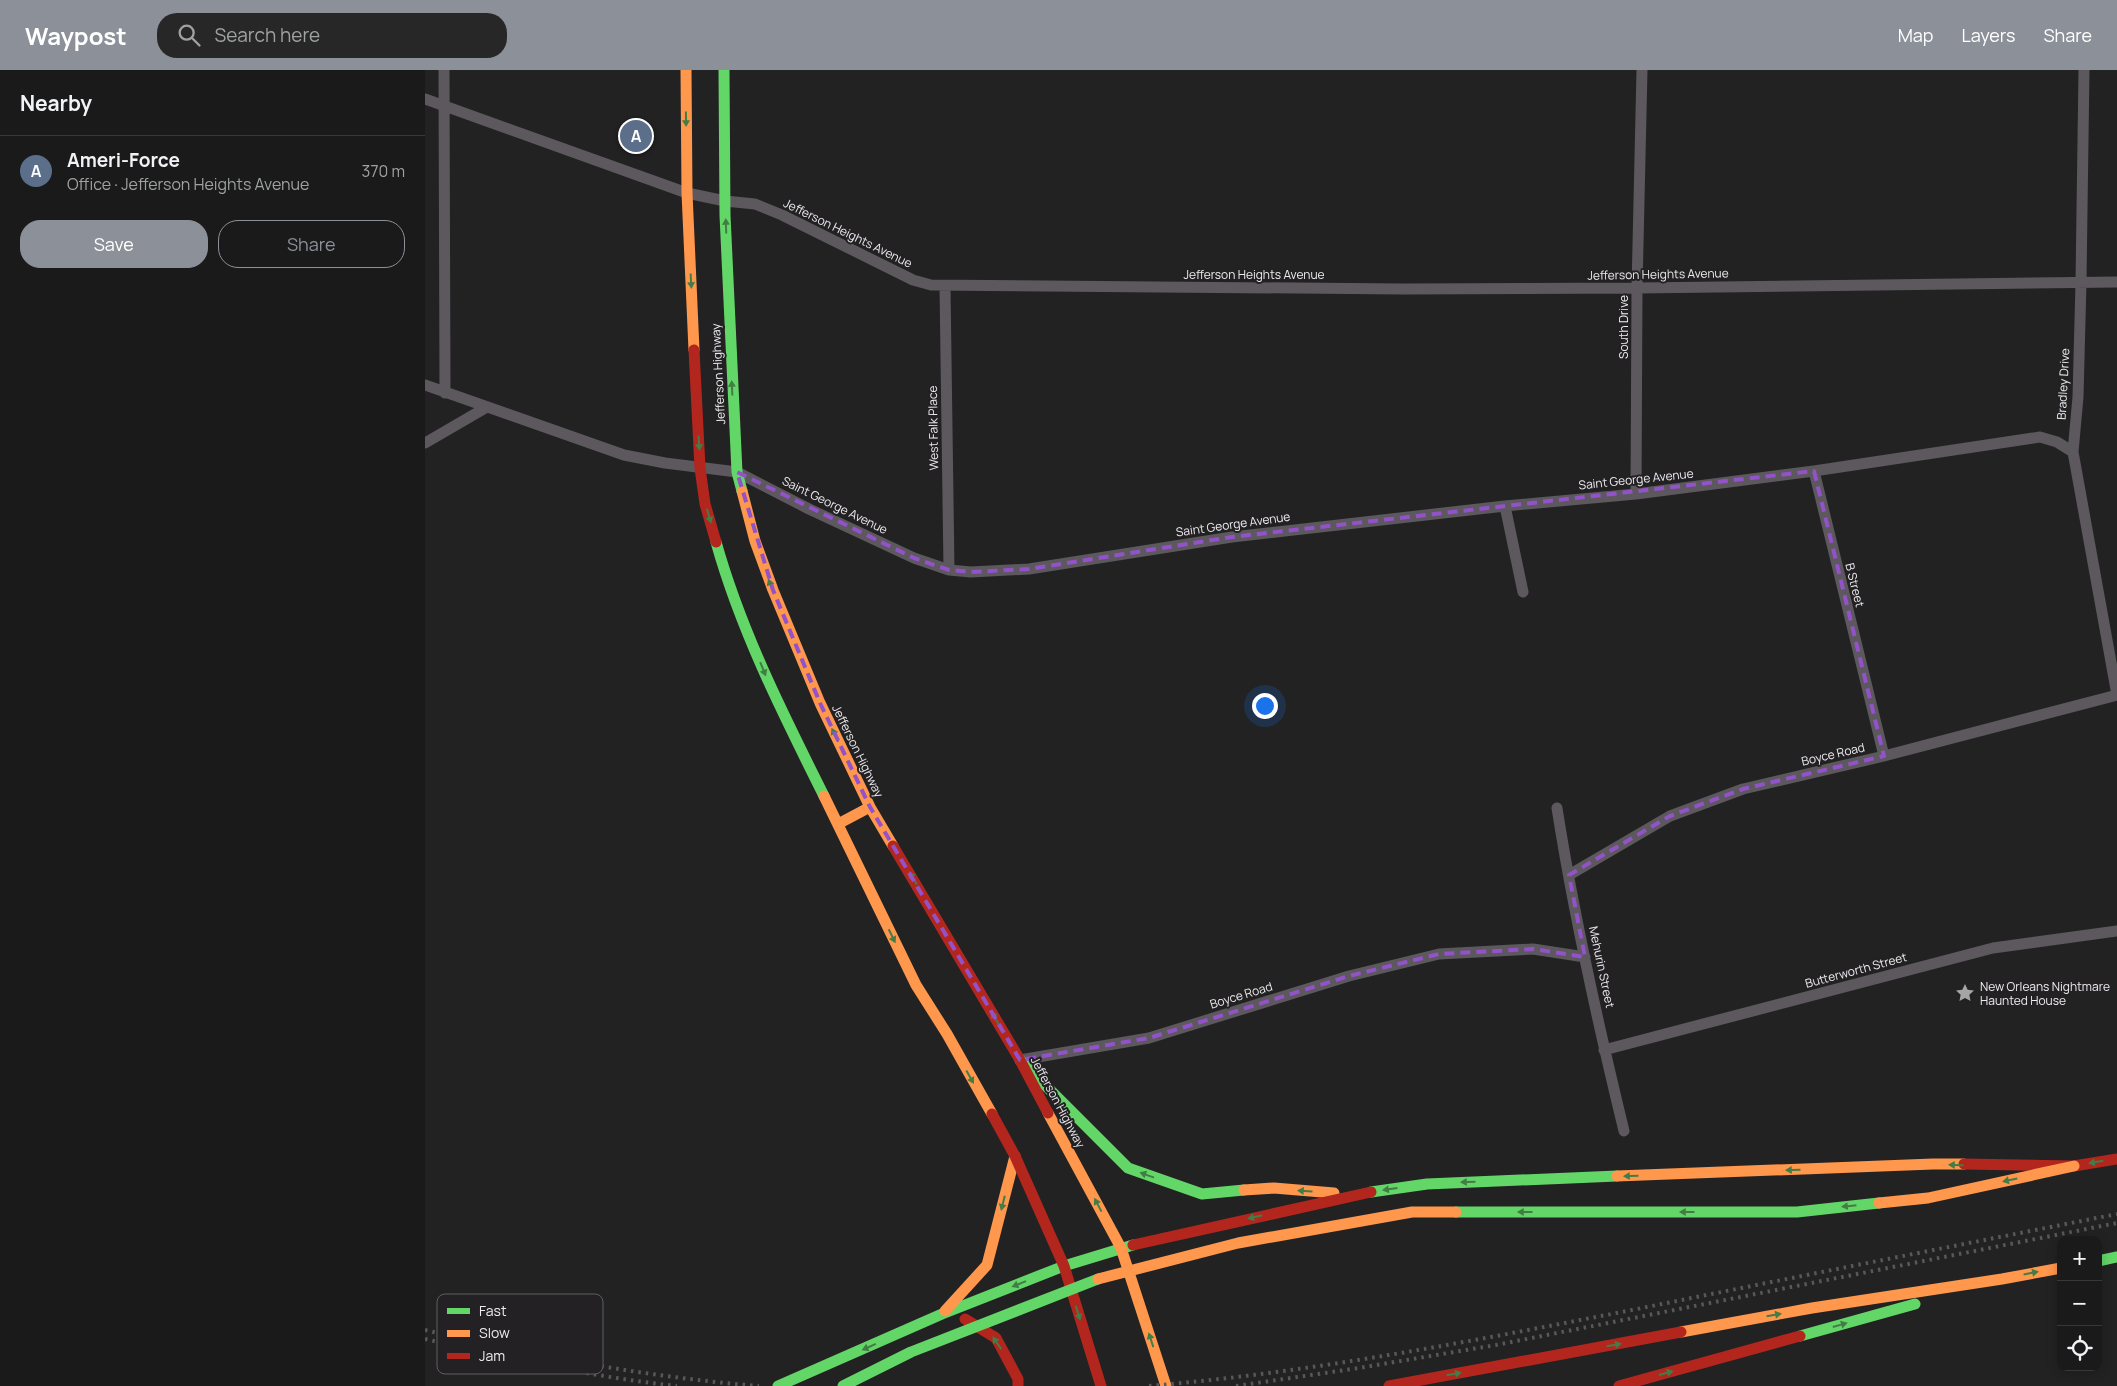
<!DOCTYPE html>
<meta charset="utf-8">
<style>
:root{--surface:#1a1a1a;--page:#272727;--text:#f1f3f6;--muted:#9fa1a2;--line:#383839;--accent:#8c9099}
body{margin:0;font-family:Manrope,sans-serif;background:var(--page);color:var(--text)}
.controls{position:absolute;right:15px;bottom:15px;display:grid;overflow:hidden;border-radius:10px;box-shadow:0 2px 12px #0003}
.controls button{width:45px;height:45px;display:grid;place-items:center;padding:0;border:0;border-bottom:1px solid var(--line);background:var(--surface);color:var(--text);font:25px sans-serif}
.you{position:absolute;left:839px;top:635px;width:18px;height:18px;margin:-12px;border:4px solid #fff;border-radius:50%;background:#1a73e8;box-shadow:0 0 0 8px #1a73e833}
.badge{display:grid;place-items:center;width:32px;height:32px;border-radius:50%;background:var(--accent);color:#fff;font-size:16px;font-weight:700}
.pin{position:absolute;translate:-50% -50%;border:2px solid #fff;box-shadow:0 1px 5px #0006}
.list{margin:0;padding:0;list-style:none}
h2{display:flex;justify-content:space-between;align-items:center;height:65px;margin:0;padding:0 20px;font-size:21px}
h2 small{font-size:16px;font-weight:400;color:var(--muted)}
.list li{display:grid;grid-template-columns:32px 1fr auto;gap:15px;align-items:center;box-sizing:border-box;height:70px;padding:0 20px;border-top:1px solid var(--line)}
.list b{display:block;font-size:19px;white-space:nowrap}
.list p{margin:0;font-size:16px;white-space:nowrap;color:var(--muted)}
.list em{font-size:16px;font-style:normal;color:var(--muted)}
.actions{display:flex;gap:10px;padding:15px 20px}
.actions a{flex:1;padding:11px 0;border:1px solid var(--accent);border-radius:20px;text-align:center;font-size:18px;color:var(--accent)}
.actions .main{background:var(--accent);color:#fff}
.icon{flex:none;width:28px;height:28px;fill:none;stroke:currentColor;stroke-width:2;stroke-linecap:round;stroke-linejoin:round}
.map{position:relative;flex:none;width:1692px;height:1316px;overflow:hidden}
header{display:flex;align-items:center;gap:30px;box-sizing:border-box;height:70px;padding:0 25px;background:var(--accent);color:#fff}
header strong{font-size:24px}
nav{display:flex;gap:28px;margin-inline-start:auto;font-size:18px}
.search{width:350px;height:45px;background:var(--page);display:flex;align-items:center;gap:12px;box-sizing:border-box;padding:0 18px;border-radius:20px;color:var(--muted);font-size:19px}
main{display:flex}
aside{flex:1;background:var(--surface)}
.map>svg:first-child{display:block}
</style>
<header>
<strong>Waypost</strong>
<div class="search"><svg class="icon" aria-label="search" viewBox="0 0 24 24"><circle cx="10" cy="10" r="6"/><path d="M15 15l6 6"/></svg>Search here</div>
<nav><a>Map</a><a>Layers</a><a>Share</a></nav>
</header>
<main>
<aside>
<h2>Nearby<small></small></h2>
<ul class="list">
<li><span class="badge" style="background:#5c6f8a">A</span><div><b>Ameri-Force</b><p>Office · Jefferson Heights Avenue</p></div><em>370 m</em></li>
</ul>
<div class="actions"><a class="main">Save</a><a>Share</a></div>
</aside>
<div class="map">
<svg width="1692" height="1316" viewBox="0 0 1692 1316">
<rect width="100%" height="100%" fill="#222"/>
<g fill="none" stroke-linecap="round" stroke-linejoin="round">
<path stroke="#5c585e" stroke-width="11" d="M 19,0 L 20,323
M 1659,0 L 1656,212 L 1653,327 L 1648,382 L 1692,625
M 0,29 L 262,123 L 300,131 L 330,134 L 357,145 L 488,210 L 506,215 L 978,219 L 1212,218 L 1692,212
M 520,216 L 524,500
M 0,315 L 199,385 L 240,393 L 312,402 L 384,439 L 489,488 L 524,500 L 546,502 L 604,499 L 807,467 L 1080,436 L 1211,424 L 1389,401 L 1615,367 L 1632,372 L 1648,382
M 0,373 L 62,337
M 1389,401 L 1459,686
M 1211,424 L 1212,218 L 1217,0
M 1080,436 L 1098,522
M 1132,738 C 1149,847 1173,954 1199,1061
M 1144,805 L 1245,746 L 1318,719 L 1459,686 L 1692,625
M 1179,980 L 1568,878 L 1692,861
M 595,990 L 724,968 L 924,906 L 1014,884 L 1108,879 L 1160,887"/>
<path stroke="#63d668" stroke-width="11" d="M 299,0 L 300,145 L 312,402 L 317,421
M 291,472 C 316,561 358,644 399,726
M 595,990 L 703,1098 L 777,1124 L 819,1120
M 946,1122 L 1002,1114 L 1192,1106
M 1673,1191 L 1692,1187
M 1375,1266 L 1490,1234
M 353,1316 L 517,1244 L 639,1196 L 708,1175"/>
<path stroke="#ff974d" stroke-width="11" d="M 261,0 L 262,123 L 269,280
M 317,421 L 330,471 L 348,520 L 395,633 L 445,737 L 468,776
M 399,726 L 491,915 L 522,964 L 567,1044
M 413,754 L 445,737
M 623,1043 L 696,1178 L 741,1316
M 1192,1106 L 1508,1094 L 1539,1094
M 819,1120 L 849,1118 L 909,1123
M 520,1241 L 562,1195 L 590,1086
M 1256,1262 L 1387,1238 L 1577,1209 L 1636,1198"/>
<path stroke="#b3261e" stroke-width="11" d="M 269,280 L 275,398 L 280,434 L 291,472
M 468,776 L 595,990 L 623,1043
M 567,1044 L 590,1086 L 639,1196 L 676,1316
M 1539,1094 L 1649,1096 L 1692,1089
M 708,1175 L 946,1122
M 540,1249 L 571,1268 L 593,1309 L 593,1316
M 964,1316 L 1256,1262
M 1194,1316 L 1375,1266"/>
<path stroke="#595859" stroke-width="4" stroke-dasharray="2.5 5" stroke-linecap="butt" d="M 0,1260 C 110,1286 221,1307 334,1316
M 0,1269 C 83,1288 167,1307 252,1316
M 724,1316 C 890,1302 1053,1270 1217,1238 C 1375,1206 1534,1175 1692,1144
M 811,1316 L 934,1298 L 1071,1275 L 1692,1153"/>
<path stroke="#63d668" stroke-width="11" d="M 1031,1142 L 1372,1142 L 1454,1133
M 418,1316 L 486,1282 L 673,1209"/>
<path stroke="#ff974d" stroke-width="11" d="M 1454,1133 L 1503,1128 L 1649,1096
M 673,1209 L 813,1173 L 987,1142 L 1031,1142"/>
</g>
<defs><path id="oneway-solid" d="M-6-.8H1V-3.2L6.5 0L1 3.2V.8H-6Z" transform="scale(1.25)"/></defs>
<g fill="#437c46">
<use href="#oneway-solid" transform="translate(261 49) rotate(89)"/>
<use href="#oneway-solid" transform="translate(301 156) rotate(-92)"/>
<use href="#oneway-solid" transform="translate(266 211) rotate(87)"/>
<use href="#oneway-solid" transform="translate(307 318) rotate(-93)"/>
<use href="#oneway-solid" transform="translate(274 373) rotate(87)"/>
<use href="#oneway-solid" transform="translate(284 446) rotate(74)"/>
<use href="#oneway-solid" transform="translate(346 516) rotate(-111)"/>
<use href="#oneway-solid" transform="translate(338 599) rotate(68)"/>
<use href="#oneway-solid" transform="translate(410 665) rotate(-116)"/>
<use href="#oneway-solid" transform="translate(488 808) rotate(-121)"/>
<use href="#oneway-solid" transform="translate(467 866) rotate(64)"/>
<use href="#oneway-solid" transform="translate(570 948) rotate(-121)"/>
<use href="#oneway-solid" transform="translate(545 1007) rotate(61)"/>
<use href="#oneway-solid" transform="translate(1671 1092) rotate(170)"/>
<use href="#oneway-solid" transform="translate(1531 1095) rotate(-179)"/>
<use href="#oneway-solid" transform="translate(1368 1100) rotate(178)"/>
<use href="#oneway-solid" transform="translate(722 1105) rotate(-160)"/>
<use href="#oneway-solid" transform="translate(1206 1106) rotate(178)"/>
<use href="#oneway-solid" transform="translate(1585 1110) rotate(168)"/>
<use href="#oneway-solid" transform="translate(1043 1112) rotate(178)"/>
<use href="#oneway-solid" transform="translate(965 1119) rotate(172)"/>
<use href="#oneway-solid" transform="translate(880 1121) rotate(-176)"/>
<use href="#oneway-solid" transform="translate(578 1133) rotate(104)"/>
<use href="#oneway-solid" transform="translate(673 1135) rotate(-118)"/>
<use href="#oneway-solid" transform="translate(1424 1136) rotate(174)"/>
<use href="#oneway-solid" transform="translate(1100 1142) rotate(-180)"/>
<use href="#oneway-solid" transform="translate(1262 1142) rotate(-180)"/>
<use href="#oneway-solid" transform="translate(830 1147) rotate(167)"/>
<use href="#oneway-solid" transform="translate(1606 1203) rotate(-11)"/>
<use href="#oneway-solid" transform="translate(594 1214) rotate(158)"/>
<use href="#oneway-solid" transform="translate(653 1243) rotate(73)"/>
<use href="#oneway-solid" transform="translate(1349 1245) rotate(-10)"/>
<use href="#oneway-solid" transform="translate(1415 1255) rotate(-16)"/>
<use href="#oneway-solid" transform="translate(726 1270) rotate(-108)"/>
<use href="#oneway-solid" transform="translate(572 1273) rotate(-125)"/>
<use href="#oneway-solid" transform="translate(1189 1275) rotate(-10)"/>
<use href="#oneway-solid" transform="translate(444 1277) rotate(156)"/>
<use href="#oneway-solid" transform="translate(1241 1303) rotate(-15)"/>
<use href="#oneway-solid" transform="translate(1029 1304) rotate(-10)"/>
</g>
<path fill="none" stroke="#9252c8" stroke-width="4" stroke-dasharray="10 6" stroke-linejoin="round" d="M 1389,401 L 1459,686 L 1318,719 L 1245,746 L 1144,805 L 1160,887 L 1108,879 L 1014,884 L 924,906 L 724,968 L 595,990 L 445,737 L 395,633 L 348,520 L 312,402 L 489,488 L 524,500 L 546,502 L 604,499 L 807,467 Z"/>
<defs>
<g id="sight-bare" transform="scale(1.5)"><path d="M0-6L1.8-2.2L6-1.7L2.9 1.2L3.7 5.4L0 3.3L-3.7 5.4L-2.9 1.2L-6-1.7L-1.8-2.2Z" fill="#a5a5a6" stroke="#232123" stroke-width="2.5" paint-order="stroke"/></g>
</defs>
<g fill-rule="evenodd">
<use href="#sight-bare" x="1540" y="923"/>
</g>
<g text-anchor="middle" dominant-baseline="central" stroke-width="4" stroke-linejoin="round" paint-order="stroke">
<g font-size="12" fill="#ecebed" stroke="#232123">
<text transform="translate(423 163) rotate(26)">Jefferson Heights Avenue</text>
<text x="829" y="204">Jefferson Heights Avenue</text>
<text transform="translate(1233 204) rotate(-1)">Jefferson Heights Avenue</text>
<text transform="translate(1198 257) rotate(-90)">South Drive</text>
<text transform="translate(293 304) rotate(-93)">Jefferson Highway</text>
<text transform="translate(1638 314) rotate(-87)">Bradley Drive</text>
<text transform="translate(508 358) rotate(-91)">West Falk Place</text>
<text transform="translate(1211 409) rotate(-6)">Saint George Avenue</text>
<text transform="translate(410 435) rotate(26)">Saint George Avenue</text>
<text transform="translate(808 454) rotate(-8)">Saint George Avenue</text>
<text transform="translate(1430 515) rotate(76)">B Street</text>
<text transform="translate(433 681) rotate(64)">Jefferson Highway</text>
<text transform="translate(1408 684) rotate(-13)">Boyce Road</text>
<text transform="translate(1177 897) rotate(78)">Mehurin Street</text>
<text transform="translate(1431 900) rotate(-15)">Butterworth Street</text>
<text transform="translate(816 925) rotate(-17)">Boyce Road</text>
<text transform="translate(633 1032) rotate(62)">Jefferson Highway</text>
</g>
<g font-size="12" fill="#ecebed" stroke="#232123" text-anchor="start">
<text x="1555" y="916">New Orleans Nightmare<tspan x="1555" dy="14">Haunted House</tspan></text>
</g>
</g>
<rect x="12" y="1224" width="166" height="80" rx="8" fill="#232123" stroke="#5f5e60" stroke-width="1"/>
<rect x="22" y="1238" width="23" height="6" fill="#63d668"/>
<rect x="22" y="1260" width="23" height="7" fill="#ff974d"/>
<rect x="22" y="1283" width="23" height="6" fill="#b3261e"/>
<g font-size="14" fill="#ecebed">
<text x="54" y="1246">Fast</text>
<text x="54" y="1268">Slow</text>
<text x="54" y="1291">Jam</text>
</g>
</svg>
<div class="controls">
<button>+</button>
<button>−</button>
<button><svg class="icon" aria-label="locate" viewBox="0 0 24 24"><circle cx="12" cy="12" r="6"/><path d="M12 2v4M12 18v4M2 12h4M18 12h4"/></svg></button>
</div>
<div class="you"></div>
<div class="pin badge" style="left:211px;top:66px;background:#5c6f8a">A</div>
</div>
</main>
